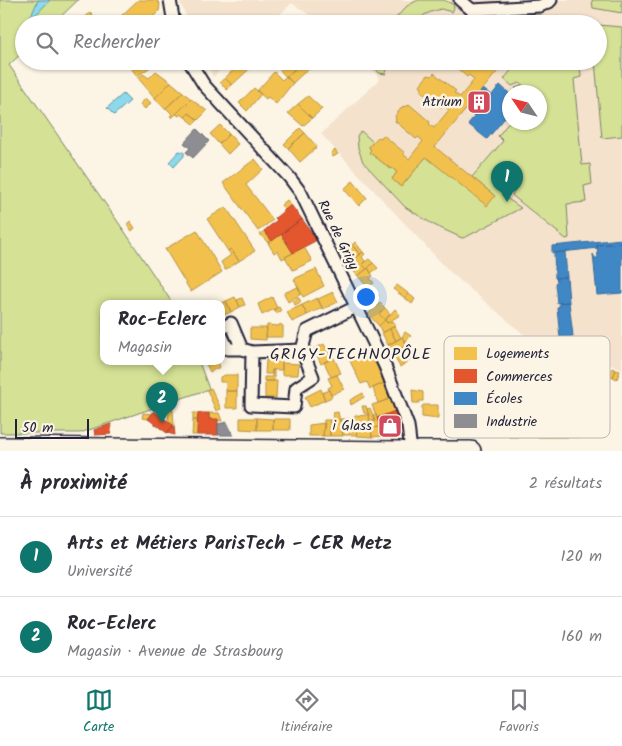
<!DOCTYPE html>
<html lang="fr">
<meta charset="utf-8">
<style>
:root{--surface:#fff;--page:#f7f7f7;--text:#2b2b33;--muted:#7c7c81;--line:#e1e1e2;--accent:#0f766e}
body{margin:0;font-family:Kalam,sans-serif;background:var(--page);color:var(--text)}
.compass{position:absolute;left:502px;top:85px;width:45px;height:45px;border-radius:50%;background:var(--surface);box-shadow:0 1px 4px #0004;rotate:305deg}
.scale{position:absolute;left:15px;bottom:12px;width:74px;box-sizing:border-box;padding-left:5px;border:2px solid #22223b;border-top:0;font-size:14px;line-height:18px;white-space:nowrap;color:#22223b;-webkit-text-stroke:4px #fcf5e5;paint-order:stroke}
.you{position:absolute;left:365px;top:296px;width:18px;height:18px;margin:-12px;border:4px solid #fff;border-radius:50%;background:#1a73e8;box-shadow:0 0 0 8px #1a73e833}
.badge{display:grid;place-items:center;width:32px;height:32px;border-radius:50%;background:var(--accent);color:#fff;font-size:16px;font-weight:700}
.pin{position:absolute;translate:-50% -41px;filter:drop-shadow(0 1px 2px #0008)}
.pin::after{content:'';position:absolute;top:26px;width:18px;height:15px;background:inherit;clip-path:polygon(0 0,100% 0,50% 100%)}
.popup{position:absolute;left:100px;top:300px;width:125px;height:65px;box-sizing:border-box;display:grid;place-content:center;border-radius:10px;background:var(--surface);filter:drop-shadow(0 1px 4px #0005);font-size:16px;white-space:nowrap;color:var(--muted)}
.popup b{font-size:19px;color:var(--text)}
.popup::after{content:'';position:absolute;left:50%;top:100%;margin-left:-10px;border:10px solid transparent;border-top-color:var(--surface)}
.list{margin:0;padding:0;list-style:none}
h2{display:flex;justify-content:space-between;align-items:center;height:65px;margin:0;padding:0 20px;font-size:21px}
h2 small{font-size:16px;font-weight:400;color:var(--muted)}
.list li{display:grid;grid-template-columns:32px 1fr auto;gap:15px;align-items:center;box-sizing:border-box;height:80px;padding:0 20px;border-top:1px solid var(--line)}
.list b{display:block;font-size:19px;white-space:nowrap}
.list p{margin:0;font-size:16px;white-space:nowrap;color:var(--muted)}
.list em{font-size:16px;font-style:normal;color:var(--muted)}
.icon{flex:none;width:28px;height:28px;fill:none;stroke:currentColor;stroke-width:2;stroke-linecap:round;stroke-linejoin:round}
.map{position:relative;flex:none;width:622px;height:451px;overflow:hidden}
.search{position:absolute;background:var(--surface);box-shadow:0 1px 4px #0004;left:15px;right:15px;top:15px;height:55px;display:flex;align-items:center;gap:12px;box-sizing:border-box;padding:0 18px;border-radius:28px;color:var(--muted);font-size:19px}
.sheet{height:225px;background:var(--surface)}
nav{display:flex;justify-content:space-around;align-items:center;box-sizing:border-box;height:70px;border-top:1px solid var(--line);background:var(--surface);font-size:14px;color:var(--muted)}
nav a{display:grid;justify-items:center;gap:2px}
nav .on{color:var(--accent)}
.map>svg:first-child{display:block}
</style>
<div class="map">
<svg width="622" height="451" viewBox="0 0 622 451">
<rect width="100%" height="100%" fill="#fcf5e5"/>
<filter id="ink" filterUnits="userSpaceOnUse"><feTurbulence type="fractalNoise" baseFrequency=".02" numOctaves="2"/><feDisplacementMap in="SourceGraphic" scale="10" xChannelSelector="R" yChannelSelector="G"/><feConvolveMatrix kernelMatrix="1 2 1 2 8 2 1 2 1" color-interpolation-filters="sRGB"/></filter>
<g filter="url(#ink)">
<path fill="#f4e2cc" fill-rule="evenodd" d="M 179,0 L 622,0 L 622,369 L 613,365 L 554,360 L 450,272 L 321,134 L 380,79 L 364,61 L 598,61 L 598,24 L 322,24 L 292,3 L 270,24 L 190,24 ZM 510,92 L 540,92 L 540,122 L 510,122 Z
M 206,61 L 230,61 L 213,77 Z"/>
<path fill="#d5e295" stroke="#7c8268" d="M 0,0 L 78,0 L 53,24 L 24,24 L 24,51 L 9,65 L 127,235 L 173,304 L 103,304 L 103,362 L 199,362 L 209,389 L 80,433 L 0,433 Z
M 418,0 L 443,0 L 453,4 L 454,8 L 452,12 L 441,9 L 431,12 L 424,15 L 416,24 L 390,24 L 407,6 Z
M 592,0 L 622,0 L 622,13 L 593,8 Z
M 506,15 L 542,15 L 535,24 L 460,24 L 458,22 L 459,18 L 464,16 Z
M 598,25 L 622,27 L 622,136 L 602,138 L 595,61 L 598,61 Z
M 370,61 L 388,61 L 386,74 L 379,73 Z
M 519,61 L 571,61 L 571,65 L 580,63 L 581,77 L 574,79 L 582,165 L 590,164 L 592,184 L 584,186 L 586,202 L 567,204 L 569,238 L 566,239 L 514,197 L 512,195 L 516,186 L 508,183 L 505,184 L 503,188 L 505,190 L 502,195 L 521,208 L 466,237 L 462,238 L 434,225 L 405,207 L 363,162 L 358,148 L 357,136 L 361,131 L 373,142 L 369,147 L 371,150 L 369,152 L 391,169 L 392,168 L 397,172 L 392,179 L 401,187 L 426,157 L 495,196 L 472,177 L 503,141 L 498,136 L 509,122 L 540,122 L 540,92 L 520,92 L 515,88 L 523,85 L 519,83 L 512,86 L 504,79 Z"/>
<path fill="#8cd9ec" stroke="#6290a5" d="M 38,0 L 50,0 L 28,23 Z
M 123,94 L 130,101 L 114,115 L 107,108 Z
M 179,151 L 184,152 L 184,156 L 174,167 L 169,162 Z"/>
<path fill="#f2c14e" stroke="#b49148" d="M 138,0 L 156,0 L 160,4 L 159,11 L 146,24 L 122,24 L 118,19 Z
M 90,12 L 94,16 L 101,24 L 86,24 L 88,22 L 85,18 Z
M 126,61 L 154,61 L 155,64 L 137,76 Z
M 243,61 L 258,61 L 232,85 L 225,78 Z
M 272,61 L 303,61 L 286,77 Z
M 303,61 L 311,61 L 313,64 L 293,83 L 286,77 Z
M 449,61 L 480,61 L 477,65 L 483,69 L 489,61 L 494,61 L 501,67 L 435,147 L 495,196 L 487,206 L 426,157 L 401,187 L 392,179 L 397,172 L 392,168 L 391,169 L 369,152 L 371,150 L 369,147 L 373,142 L 378,137 L 381,138 L 383,135 L 405,153 L 403,154 L 409,159 L 423,141 L 418,137 L 416,139 L 395,121 L 396,119 L 395,116 L 403,106 L 406,107 L 409,104 L 430,122 L 429,124 L 434,128 L 449,110 L 443,106 L 442,108 L 420,90 L 422,88 L 420,85 L 428,75 L 432,76 L 434,73 L 456,91 L 454,93 L 460,97 L 474,80 L 469,75 L 467,77 Z
M 156,71 L 171,82 L 155,98 L 138,78 L 143,74 L 149,78 Z
M 274,72 L 282,80 L 286,76 L 293,83 L 276,104 L 268,97 L 266,99 L 257,91 Z
M 225,78 L 232,85 L 227,90 L 220,82 Z
M 171,82 L 183,92 L 165,109 L 155,98 Z
M 254,88 L 261,94 L 247,111 L 239,103 Z
M 183,92 L 191,99 L 172,118 L 170,116 L 172,114 L 166,108 Z
M 308,96 L 322,109 L 312,118 L 298,104 Z
M 146,98 L 151,103 L 145,109 L 140,104 Z
M 191,99 L 207,111 L 198,120 L 189,113 L 185,117 L 181,114 L 179,116 L 176,114 Z
M 298,104 L 312,118 L 303,126 L 288,113 Z
M 189,113 L 198,120 L 194,124 L 185,117 Z
M 220,125 L 229,134 L 219,144 L 210,134 Z
M 300,128 L 305,133 L 288,148 L 284,144 Z
M 305,133 L 317,147 L 300,162 L 288,148 Z
M 229,134 L 238,144 L 228,154 L 219,144 Z
M 335,150 L 338,154 L 333,157 L 331,153 Z
M 255,159 L 263,169 L 246,185 L 273,220 L 258,231 L 223,183 Z
M 353,181 L 367,198 L 359,206 L 344,189 Z
M 287,200 L 291,205 L 285,210 L 281,205 Z
M 226,207 L 255,251 L 239,261 L 231,249 L 228,251 L 207,219 Z
M 130,221 L 135,228 L 132,231 L 127,224 Z
M 197,230 L 222,272 L 191,292 L 165,249 Z
M 264,231 L 272,240 L 268,243 L 260,234 Z
M 281,234 L 293,253 L 282,259 L 278,251 L 274,253 L 268,243 Z
M 349,242 L 352,245 L 346,251 L 343,248 Z
M 355,242 L 363,252 L 360,254 L 352,245 Z
M 352,245 L 360,255 L 354,260 L 346,251 Z
M 304,247 L 312,261 L 293,270 L 285,257 Z
M 231,249 L 239,261 L 225,270 L 221,262 L 231,255 L 228,251 Z
M 363,252 L 365,254 L 362,257 L 365,261 L 362,264 L 367,269 L 358,276 L 348,265 Z
M 369,259 L 373,263 L 367,269 L 362,264 Z
M 373,263 L 378,268 L 371,273 L 368,268 Z
M 368,268 L 373,276 L 370,278 L 374,283 L 368,288 L 358,276 Z
M 316,269 L 324,286 L 303,297 L 294,279 Z
M 397,285 L 409,294 L 405,298 L 393,289 Z
M 370,286 L 373,289 L 365,296 L 363,293 Z
M 298,287 L 301,294 L 288,302 L 284,293 Z
M 373,289 L 379,296 L 370,304 L 362,294 L 363,293 L 365,296 Z
M 333,292 L 338,302 L 323,309 L 318,299 Z
M 409,294 L 415,299 L 412,304 L 405,298 Z
M 235,297 L 240,307 L 231,312 L 226,301 Z
M 272,297 L 277,308 L 262,315 L 258,304 Z
M 242,298 L 245,305 L 240,307 L 237,300 Z
M 299,298 L 301,302 L 295,305 L 293,301 Z
M 317,298 L 322,308 L 307,315 L 302,305 Z
M 226,301 L 231,312 L 221,316 L 220,304 Z
M 380,303 L 385,308 L 379,314 L 385,320 L 379,326 L 368,314 Z
M 302,305 L 307,315 L 292,322 L 287,312 Z
M 279,307 L 281,311 L 276,313 L 274,309 Z
M 385,308 L 390,314 L 385,320 L 379,314 Z
M 395,309 L 400,315 L 387,323 L 385,320 Z
M 385,320 L 387,323 L 393,321 L 396,325 L 382,333 L 379,326 Z
M 280,324 L 283,326 L 283,337 L 266,337 L 267,325 L 279,326 Z
M 395,326 L 401,338 L 396,341 L 390,329 Z
M 250,328 L 267,328 L 266,340 L 250,339 Z
M 390,329 L 396,341 L 388,345 L 382,333 Z
M 405,332 L 411,336 L 405,342 L 402,337 Z
M 402,337 L 407,345 L 392,353 L 388,345 Z
M 324,344 L 332,359 L 321,364 L 314,349 Z
M 407,345 L 411,352 L 403,356 L 407,362 L 400,367 L 392,353 Z
M 370,351 L 384,383 L 370,389 L 367,382 L 361,384 L 350,361 L 355,359 L 354,357 Z
M 411,352 L 413,357 L 407,362 L 403,356 Z
M 334,358 L 341,373 L 331,377 L 324,362 Z
M 266,360 L 282,361 L 282,370 L 272,370 L 272,374 L 265,374 Z
M 205,362 L 218,362 L 220,367 L 210,372 Z
M 282,363 L 299,364 L 298,375 L 282,375 Z
M 612,368 L 616,370 L 613,377 L 609,375 Z
M 272,370 L 274,370 L 274,381 L 264,381 L 264,377 L 272,377 Z
M 616,370 L 620,371 L 617,379 L 613,377 Z
M 225,375 L 237,375 L 237,391 L 226,391 L 226,382 L 220,382 L 220,377 Z
M 337,375 L 344,389 L 331,395 L 328,388 L 332,386 L 328,378 Z
M 265,381 L 277,381 L 276,398 L 265,398 Z
M 384,383 L 390,399 L 378,403 L 373,388 Z
M 211,388 L 221,409 L 216,411 L 207,390 Z
M 321,389 L 325,400 L 310,407 L 305,397 Z
M 329,390 L 332,397 L 325,400 L 322,393 Z
M 412,390 L 423,392 L 423,401 L 419,401 L 419,403 L 413,403 Z
M 226,391 L 237,391 L 237,408 L 226,408 Z
M 363,393 L 364,397 L 351,405 L 350,400 Z
M 390,399 L 395,411 L 377,418 L 372,405 Z
M 479,402 L 484,403 L 484,420 L 479,420 Z
M 424,405 L 438,405 L 438,419 L 422,417 L 422,406 Z
M 362,406 L 366,406 L 369,415 L 364,413 Z
M 456,406 L 474,406 L 473,425 L 455,425 Z
M 370,408 L 373,415 L 375,421 L 370,421 L 367,409 Z
M 173,410 L 174,426 L 168,422 L 169,411 Z
M 338,412 L 343,436 L 330,436 L 330,420 L 334,420 L 333,413 Z
M 143,413 L 152,414 L 148,419 L 142,418 Z
M 193,413 L 198,413 L 197,420 L 193,420 Z
M 209,413 L 219,413 L 222,421 L 209,419 Z
M 484,413 L 501,413 L 501,426 L 486,426 L 487,420 L 484,420 Z
M 501,413 L 505,413 L 505,421 L 501,421 Z
M 376,414 L 380,426 L 371,429 L 370,421 L 375,421 L 373,415 Z
M 369,415 L 372,437 L 357,436 L 354,416 Z
M 553,415 L 562,417 L 562,421 L 553,421 Z
M 522,416 L 525,416 L 526,424 L 521,424 Z
M 240,418 L 257,418 L 257,430 L 240,429 Z
M 257,418 L 273,419 L 273,430 L 257,430 Z
M 273,419 L 290,419 L 290,430 L 273,430 Z
M 340,419 L 354,419 L 355,425 L 341,425 Z
M 512,419 L 522,419 L 521,424 L 512,424 Z
M 193,420 L 197,420 L 197,435 L 192,435 Z
M 324,420 L 330,420 L 330,436 L 323,436 Z
M 553,421 L 562,421 L 562,425 L 555,426 L 553,437 L 548,437 L 548,423 L 553,423 Z
M 325,423 L 323,436 L 309,436 L 309,425 Z
M 509,424 L 521,424 L 521,437 L 509,437 Z
M 521,424 L 534,424 L 534,437 L 521,437 Z
M 534,424 L 547,424 L 548,437 L 534,437 Z
M 562,424 L 587,424 L 587,437 L 562,437 Z
M 587,424 L 590,424 L 590,431 L 587,431 Z
M 341,425 L 356,425 L 357,435 L 343,435 Z
M 562,425 L 562,437 L 553,437 L 555,426 Z
M 380,426 L 383,436 L 372,437 L 371,429 Z"/>
<path fill="#e4572e" stroke="#aa4732" d="M 291,205 L 302,219 L 272,241 L 264,231 L 277,220 L 275,218 Z
M 302,219 L 317,240 L 293,253 L 281,234 Z
M 154,411 L 173,425 L 167,433 L 148,419 Z
M 395,411 L 400,425 L 382,433 L 377,418 Z
M 198,413 L 209,413 L 209,419 L 218,419 L 218,435 L 197,435 Z
M 111,424 L 111,434 L 95,435 L 94,430 Z
M 173,426 L 174,426 L 175,435 L 167,433 Z"/>
<path fill="#3f88c5" stroke="#36699c" d="M 500,85 L 510,94 L 510,112 L 487,139 L 468,124 Z
M 483,89 L 491,95 L 474,116 L 466,109 Z
M 622,239 L 622,243 L 597,245 L 598,248 L 552,253 L 552,246 Z
M 622,243 L 622,293 L 597,295 L 593,254 L 595,258 L 598,258 L 597,245 Z
M 565,252 L 567,277 L 555,278 L 554,253 Z
M 567,277 L 569,302 L 557,303 L 555,283 L 557,282 L 556,278 Z
M 569,302 L 573,336 L 560,338 L 557,307 L 559,307 L 559,303 Z"/>
<path fill="#8d8d92" stroke="#6d6d78" d="M 197,129 L 209,141 L 193,158 L 186,152 L 190,148 L 184,143 Z
M 227,422 L 233,435 L 218,435 L 218,424 Z"/>
<g fill="none" stroke-linecap="round" stroke-linejoin="round">
<g stroke="#22223b" stroke-width="15">
<path id="street" d="M 170,0 L 174,24
M 460,0 L 472,10 L 540,6 L 549,2 L 551,0
M 189,61 L 204,85 L 289,177 L 301,193 L 385,366 L 408,426 L 411,451
M 221,329 L 231,323 L 242,349
M 221,334 L 228,349 L 242,349 L 252,352
M 302,350 L 252,352 L 251,405 L 294,407 L 296,388 L 313,377 L 302,350 L 307,331 L 356,307"/>
</g>
<g stroke="#22223b" stroke-width="22">
<path id="primary" d="M 0,447 L 401,451
M 419,451 L 471,451"/>
</g>
<use href="#street" stroke="#fcf5e5" stroke-width="11"/>
<use href="#primary" stroke="#fcf5e5" stroke-width="19"/>
</g>
</g>
<defs>
<g id="building-square" transform="scale(1.25)"><rect x="-9" y="-9" width="18" height="18" rx="4" fill="#d1495b" stroke="#fcf5e5"/><path d="M-4-6H4V6H1V3H-1V6H-4ZM-2.5-4.3h1.7v1.8h-1.7ZM.8-4.3h1.7v1.8H.8ZM-2.5-1h1.7V.8h-1.7ZM.8-1h1.7V.8H.8Z" fill="#fff"/></g>
<g id="shop-square" transform="scale(1.25)"><rect x="-9" y="-9" width="18" height="18" rx="4" fill="#d1495b" stroke="#fcf5e5"/><path d="M-5-2.5h2.3a2.7 3.5 0 0 1 5.4 0H5L5.5 6h-11ZM-1.5-2.5h3a1.5 2.3 0 0 0-3 0Z" fill="#fff"/></g>
</defs>
<g fill-rule="evenodd">
<use href="#building-square" x="479" y="102"/>
<use href="#shop-square" x="390" y="426"/>
</g>
<g text-anchor="middle" dominant-baseline="central" stroke-width="5" stroke-linejoin="round" paint-order="stroke">
<g font-size="14" fill="#22223b" stroke="#fcf5e5" text-anchor="end">
<text x="462" y="102">Atrium</text>
<text x="372" y="426">i Glass</text>
</g>
<g font-size="14" fill="#22223b" stroke="#fcf5e5">
<text transform="translate(338 235) rotate(64)">Rue de Grigy</text>
</g>
<g font-size="16" letter-spacing="1" fill="#22223b" stroke="#fcf5e5">
<text x="351" y="354">GRIGY-TECHNOPÔLE</text>
</g>
</g>
<rect x="444" y="336" width="166" height="102" rx="8" fill="#fcf5e5" stroke="#bbb6b2" stroke-width="1"/>
<rect x="454" y="347" width="23" height="13" fill="#f2c14e"/>
<rect x="454" y="369" width="23" height="14" fill="#e4572e"/>
<rect x="454" y="392" width="23" height="13" fill="#3f88c5"/>
<rect x="454" y="414" width="23" height="14" fill="#8d8d92"/>
<g font-size="14" fill="#22223b">
<text x="486" y="358">Logements</text>
<text x="486" y="381">Commerces</text>
<text x="486" y="403">Écoles</text>
<text x="486" y="426">Industrie</text>
</g>
</svg>
<svg class="compass" viewBox="-18 -18 36 36"><path d="M0-13l5 13h-10z" fill="#e53935"/><path d="M0 13l5-13h-10z" fill="#7c7c81"/></svg>
<div class="scale">50 m</div>
<div class="you"></div>
<div class="pin badge" style="left:507px;top:202px">1</div>
<div class="pin badge" style="left:162px;top:423px">2</div>
<div class="popup"><b>Roc-Eclerc</b>Magasin</div>
<div class="search"><svg class="icon" aria-label="search" viewBox="0 0 24 24"><circle cx="10" cy="10" r="6"/><path d="M15 15l6 6"/></svg>Rechercher</div>
</div>
<section class="sheet">
<h2>À proximité<small>2 résultats</small></h2>
<ul class="list">
<li><span class="badge">1</span><div><b>Arts et Métiers ParisTech - CER Metz</b><p>Université</p></div><em>120 m</em></li>
<li><span class="badge">2</span><div><b>Roc-Eclerc</b><p>Magasin · Avenue de Strasbourg</p></div><em>160 m</em></li>
</ul>
</section>
<nav>
<a class="on"><svg class="icon" aria-label="map" viewBox="0 0 24 24"><path d="M3 6l6-2 6 2 6-2v14l-6 2-6-2-6 2zM9 4v14M15 6v14"/></svg>Carte</a>
<a><svg class="icon" aria-label="directions" viewBox="0 0 24 24"><path d="M12 3l9 9-9 9-9-9zM9 14v-3h6M13 9l2 2-2 2"/></svg>Itinéraire</a>
<a><svg class="icon" aria-label="saved" viewBox="0 0 24 24"><path d="M7 4h10v16l-5-4-5 4z"/></svg>Favoris</a>
</nav>
